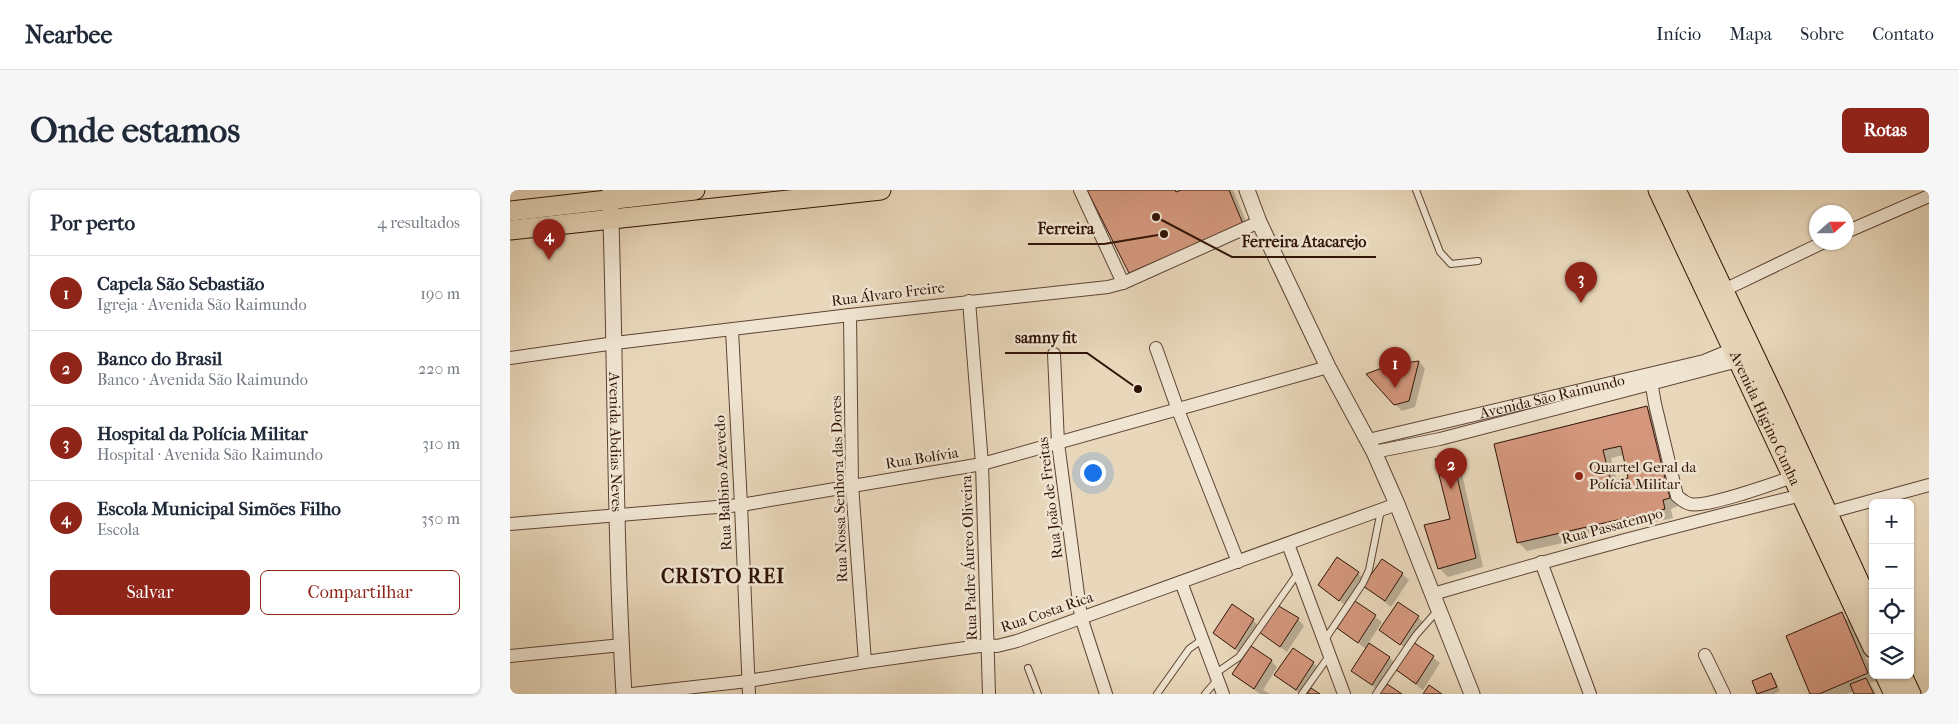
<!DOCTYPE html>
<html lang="pt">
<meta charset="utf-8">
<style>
:root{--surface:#fff;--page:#f6f6f7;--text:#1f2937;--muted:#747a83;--line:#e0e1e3;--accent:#8f2418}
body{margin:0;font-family:"IM FELL French Canon",serif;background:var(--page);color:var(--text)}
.controls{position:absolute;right:15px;bottom:15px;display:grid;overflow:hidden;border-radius:8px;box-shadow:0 1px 4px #0004}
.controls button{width:45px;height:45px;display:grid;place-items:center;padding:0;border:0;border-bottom:1px solid var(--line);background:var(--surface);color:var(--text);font:25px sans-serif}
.compass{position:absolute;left:1299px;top:15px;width:45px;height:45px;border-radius:50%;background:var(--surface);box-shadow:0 1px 4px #0004;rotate:69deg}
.you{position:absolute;left:582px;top:282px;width:18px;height:18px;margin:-12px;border:4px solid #fff;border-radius:50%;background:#1a73e8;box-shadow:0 0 0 8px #1a73e833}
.badge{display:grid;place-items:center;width:32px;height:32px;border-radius:50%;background:var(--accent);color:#fff;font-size:16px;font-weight:700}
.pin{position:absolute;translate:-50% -41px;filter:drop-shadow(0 1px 2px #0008)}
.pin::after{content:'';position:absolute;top:26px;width:18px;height:15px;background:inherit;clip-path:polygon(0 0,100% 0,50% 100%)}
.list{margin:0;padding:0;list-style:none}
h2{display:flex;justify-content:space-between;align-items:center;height:65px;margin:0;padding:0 20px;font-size:21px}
h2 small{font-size:16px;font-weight:400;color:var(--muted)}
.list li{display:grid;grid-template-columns:32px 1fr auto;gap:15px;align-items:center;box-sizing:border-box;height:75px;padding:0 20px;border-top:1px solid var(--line)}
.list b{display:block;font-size:19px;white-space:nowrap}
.list p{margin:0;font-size:16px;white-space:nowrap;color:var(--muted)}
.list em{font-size:16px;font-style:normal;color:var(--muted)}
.actions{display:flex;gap:10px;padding:15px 20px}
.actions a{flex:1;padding:11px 0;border:1px solid var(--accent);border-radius:8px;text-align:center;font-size:18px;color:var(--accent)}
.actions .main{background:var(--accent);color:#fff}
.icon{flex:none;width:28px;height:28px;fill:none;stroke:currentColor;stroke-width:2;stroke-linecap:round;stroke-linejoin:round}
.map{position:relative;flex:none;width:1419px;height:504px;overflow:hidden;border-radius:8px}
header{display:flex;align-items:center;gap:30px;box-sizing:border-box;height:70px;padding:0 25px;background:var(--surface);border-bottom:1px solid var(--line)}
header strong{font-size:24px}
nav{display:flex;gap:28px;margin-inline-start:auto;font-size:18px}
.intro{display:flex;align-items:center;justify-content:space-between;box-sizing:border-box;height:120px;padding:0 30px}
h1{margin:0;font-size:35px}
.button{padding:12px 22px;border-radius:8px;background:var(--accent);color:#fff;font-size:18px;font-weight:700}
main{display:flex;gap:30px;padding:0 30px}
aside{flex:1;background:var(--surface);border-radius:8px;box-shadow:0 1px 4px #0004}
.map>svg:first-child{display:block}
</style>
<header>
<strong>Nearbee</strong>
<nav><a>Início</a><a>Mapa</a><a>Sobre</a><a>Contato</a></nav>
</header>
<div class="intro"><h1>Onde estamos</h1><a class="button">Rotas</a></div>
<main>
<aside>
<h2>Por perto<small>4 resultados</small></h2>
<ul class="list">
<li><span class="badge">1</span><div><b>Capela São Sebastião</b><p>Igreja · Avenida São Raimundo</p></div><em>190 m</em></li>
<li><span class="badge">2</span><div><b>Banco do Brasil</b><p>Banco · Avenida São Raimundo</p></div><em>220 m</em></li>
<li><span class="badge">3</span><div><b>Hospital da Polícia Militar</b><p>Hospital · Avenida São Raimundo</p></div><em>310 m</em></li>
<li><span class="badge">4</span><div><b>Escola Municipal Simões Filho</b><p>Escola</p></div><em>350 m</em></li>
</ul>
<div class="actions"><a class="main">Salvar</a><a>Compartilhar</a></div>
</aside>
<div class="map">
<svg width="1419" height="504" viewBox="0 0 1419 504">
<rect width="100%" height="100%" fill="#e8d7ba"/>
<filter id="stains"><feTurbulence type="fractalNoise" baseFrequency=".004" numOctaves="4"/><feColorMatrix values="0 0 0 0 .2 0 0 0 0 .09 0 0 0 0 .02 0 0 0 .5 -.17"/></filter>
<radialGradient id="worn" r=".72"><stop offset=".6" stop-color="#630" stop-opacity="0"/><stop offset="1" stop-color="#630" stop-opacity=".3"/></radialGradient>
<path fill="#0003" fill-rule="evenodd" d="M 579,0 L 723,0 L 741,43 L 628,91 L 620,82 Z
M 909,172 L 915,178 L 905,217 L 892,221 L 885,214 L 881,176 Z
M 1136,217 L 1145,226 L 1168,316 L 1161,319 L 1163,328 L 1017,361 L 1008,352 L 985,254 ZM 1114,265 L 1120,289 L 1107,292 L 1101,268 Z
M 942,267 L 950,275 L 973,377 L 938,387 L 929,378 L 941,330 Z
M 848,383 L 854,389 L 836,416 L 810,395 Z
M 892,384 L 899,390 L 881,417 L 855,396 Z
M 846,413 L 872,432 L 858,454 L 880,468 L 886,474 L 869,501 L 842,480 L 856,459 L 828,438 Z
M 1331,424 L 1340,432 L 1366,491 L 1360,493 L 1366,504 L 1346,504 L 1344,501 L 1336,504 L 1301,504 L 1277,447 Z
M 908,427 L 914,433 L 902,452 L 930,473 L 913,500 L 886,479 L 899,461 L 870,439 Z
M 788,429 L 794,436 L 777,462 L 750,442 Z
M 743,430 L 749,437 L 731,464 L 711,449 Z
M 761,471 L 767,477 L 753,500 L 760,504 L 750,504 L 724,484 Z
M 803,473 L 810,479 L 790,504 L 766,485 Z
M 1261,485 L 1265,489 L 1270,501 L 1264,504 L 1249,504 L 1243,492 Z"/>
<path fill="#d4977d" stroke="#301307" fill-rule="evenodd" d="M 577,0 L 665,0 L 666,2 L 671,0 L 719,0 L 733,34 L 619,83 Z
M 909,171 L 899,211 L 884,215 L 856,184 L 880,175 Z
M 1137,216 L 1160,308 L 1153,310 L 1155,319 L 1007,353 L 984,254 ZM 1111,256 L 1118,288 L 1101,292 L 1093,260 Z
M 942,265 L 966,368 L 928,379 L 914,335 L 940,329 L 925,269 Z
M 827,367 L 849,382 L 829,411 L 808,395 Z
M 872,369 L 893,383 L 875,411 L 853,396 Z
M 845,411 L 866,425 L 848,453 L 827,438 Z
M 888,412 L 909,426 L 890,455 L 869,440 Z
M 722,414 L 744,429 L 725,459 L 703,443 Z
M 767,415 L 789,428 L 770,457 L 749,442 Z
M 1332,422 L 1358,483 L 1309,504 L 1300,504 L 1276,446 Z
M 903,452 L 924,466 L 906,494 L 885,479 Z
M 859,453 L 880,467 L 862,495 L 841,481 Z
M 741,456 L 762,470 L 744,499 L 722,484 Z
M 783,458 L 804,472 L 786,500 L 764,485 Z
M 1261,483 L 1267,497 L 1247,504 L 1242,491 Z
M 1356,488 L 1364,504 L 1344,504 L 1340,494 Z
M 877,494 L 892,504 L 870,504 Z
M 919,495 L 932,504 L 913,504 Z
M 801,498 L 810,504 L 797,504 Z"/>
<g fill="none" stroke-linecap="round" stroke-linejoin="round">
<g stroke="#5e4434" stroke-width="8">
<path id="service" d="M 906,0 L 930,62 L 941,74 L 968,71
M 814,451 L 853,393 L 859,380 L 871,320
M 518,478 L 528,504
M 706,483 L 729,467 L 788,383
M 647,504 L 679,459 L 693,449
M 695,504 L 707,490
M 792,504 L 819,466
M 866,504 L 906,445 L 928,420"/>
</g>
<g stroke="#5e4434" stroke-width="14">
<g id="minor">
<path d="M 570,0 L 613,93"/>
<path d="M 1336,42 L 1419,6"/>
<path d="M 1214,100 L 1314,52"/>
<path d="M 459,111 L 472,274 L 479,504"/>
<path d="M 340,125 L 342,295 L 355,472"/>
<path d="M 222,140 L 231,315 L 239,504"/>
<path d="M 646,158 L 668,220 L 728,372"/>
<path d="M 544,164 L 548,253 L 571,427 L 596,504"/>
<path d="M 0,168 L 105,153 L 340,125 L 598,97 L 613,93 L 749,32"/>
<path d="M 1140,186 L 1145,214 L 1167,306 C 1171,309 1175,313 1180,314 C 1197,318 1264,293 1283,287"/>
<path id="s1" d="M 858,250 L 1194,171 L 1223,159"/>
<path d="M 864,262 L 930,249 L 1228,171"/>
<path d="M 1317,323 L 1419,295"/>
<path d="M 0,334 L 231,315 L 472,274 L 818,177"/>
<path d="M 778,354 L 834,504"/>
<path d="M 1031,372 L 1080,504"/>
<path d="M 671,392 L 713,504"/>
<path d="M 923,404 C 1045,368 1168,335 1292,305"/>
<path d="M 1195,465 L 1214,504"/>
<path d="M 0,466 L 112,455"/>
<path d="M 122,504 L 238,491 L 355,472 L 477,455 L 487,456 L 507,451 L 887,314"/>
</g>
</g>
<g stroke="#5e4434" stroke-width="17">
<g id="tertiary">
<path id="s2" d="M 100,0 C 106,168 104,336 114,504"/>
<path d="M 737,0 L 749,32 L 818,177 L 864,262 L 887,314 L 962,504"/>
</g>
</g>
<g stroke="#301307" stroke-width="21">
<g id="primary">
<path id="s3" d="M 1148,0 L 1363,458"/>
<path d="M 1166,0 L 1269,217 L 1363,422"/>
<path d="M 0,21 L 185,0"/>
<path d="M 0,40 L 371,0"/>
<path d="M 1375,485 L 1384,504"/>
<path d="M 1392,485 L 1401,504"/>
</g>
</g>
<use href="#service" stroke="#f0e5d2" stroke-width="6"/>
<use href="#minor" stroke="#f0e5d2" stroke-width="12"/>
<use href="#tertiary" stroke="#f0e5d2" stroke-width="15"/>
<use href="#primary" stroke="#e8d7ba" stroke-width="19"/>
</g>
<circle fill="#8f2418" stroke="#f0e5d2" stroke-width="2" cx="1069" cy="286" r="5"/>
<g text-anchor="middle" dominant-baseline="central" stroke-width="5" stroke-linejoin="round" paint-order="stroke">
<g font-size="15" fill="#301307" stroke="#f0e5d2">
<text transform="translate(378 104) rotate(-7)">Rua Álvaro Freire</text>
<text stroke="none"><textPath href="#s1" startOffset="189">Avenida São Raimundo</textPath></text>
<text stroke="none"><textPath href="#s3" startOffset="252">Avenida Higino Cunha</textPath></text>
<text stroke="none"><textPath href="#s2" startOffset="252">Avenida Abdias Neves</textPath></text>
<text transform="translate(412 268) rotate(-9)">Rua Bolívia</text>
<text transform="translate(213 293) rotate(-93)">Rua Balbino Azevedo</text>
<text transform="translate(329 299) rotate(-92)">Rua Nossa Senhora das Dores</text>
<text transform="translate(540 308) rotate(-97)">Rua João de Freitas</text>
<text transform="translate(1102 336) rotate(-15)">Rua Passatempo</text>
<text transform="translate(459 368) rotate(-92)">Rua Padre Áureo Oliveira</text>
<text transform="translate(537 422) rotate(-19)">Rua Costa Rica</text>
</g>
<g font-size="15" fill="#301307" stroke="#f0e5d2" text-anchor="start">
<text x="1079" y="277">Quartel Geral da<tspan x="1079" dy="17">Polícia Militar</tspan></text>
</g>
<g font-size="20" font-weight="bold" letter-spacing="1" fill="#301307" stroke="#f0e5d2">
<text x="213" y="386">CRISTO REI</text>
</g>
</g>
<path fill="none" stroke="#301307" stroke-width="2" d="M654 44L594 54H518M646 27L722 67H866M628 199L577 163H495"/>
<g fill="#301307" stroke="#f0e5d2" stroke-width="2">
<circle cx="654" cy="44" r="5"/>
<circle cx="646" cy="27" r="5"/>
<circle cx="628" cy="199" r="5"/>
</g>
<g font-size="16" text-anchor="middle" font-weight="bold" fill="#301307" stroke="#f0e5d2" stroke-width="5" stroke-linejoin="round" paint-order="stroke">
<text x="556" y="44">Ferreira</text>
<text x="794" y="57">Ferreira Atacarejo</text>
<text x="536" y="153">samny fit</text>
</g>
<rect width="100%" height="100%" filter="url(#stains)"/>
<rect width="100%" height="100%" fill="url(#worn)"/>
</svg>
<div class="controls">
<button>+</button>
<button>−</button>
<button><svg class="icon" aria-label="locate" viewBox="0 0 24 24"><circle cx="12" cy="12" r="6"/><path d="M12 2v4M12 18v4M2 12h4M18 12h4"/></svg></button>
<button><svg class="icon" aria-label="layers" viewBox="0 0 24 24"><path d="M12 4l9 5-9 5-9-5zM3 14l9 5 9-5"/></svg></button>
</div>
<svg class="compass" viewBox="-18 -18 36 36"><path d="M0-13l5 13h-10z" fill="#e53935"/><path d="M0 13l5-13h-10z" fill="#747a83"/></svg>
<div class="you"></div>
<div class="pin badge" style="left:885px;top:198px">1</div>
<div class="pin badge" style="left:941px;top:299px">2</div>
<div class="pin badge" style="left:1071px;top:113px">3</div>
<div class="pin badge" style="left:39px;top:70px">4</div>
</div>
</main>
